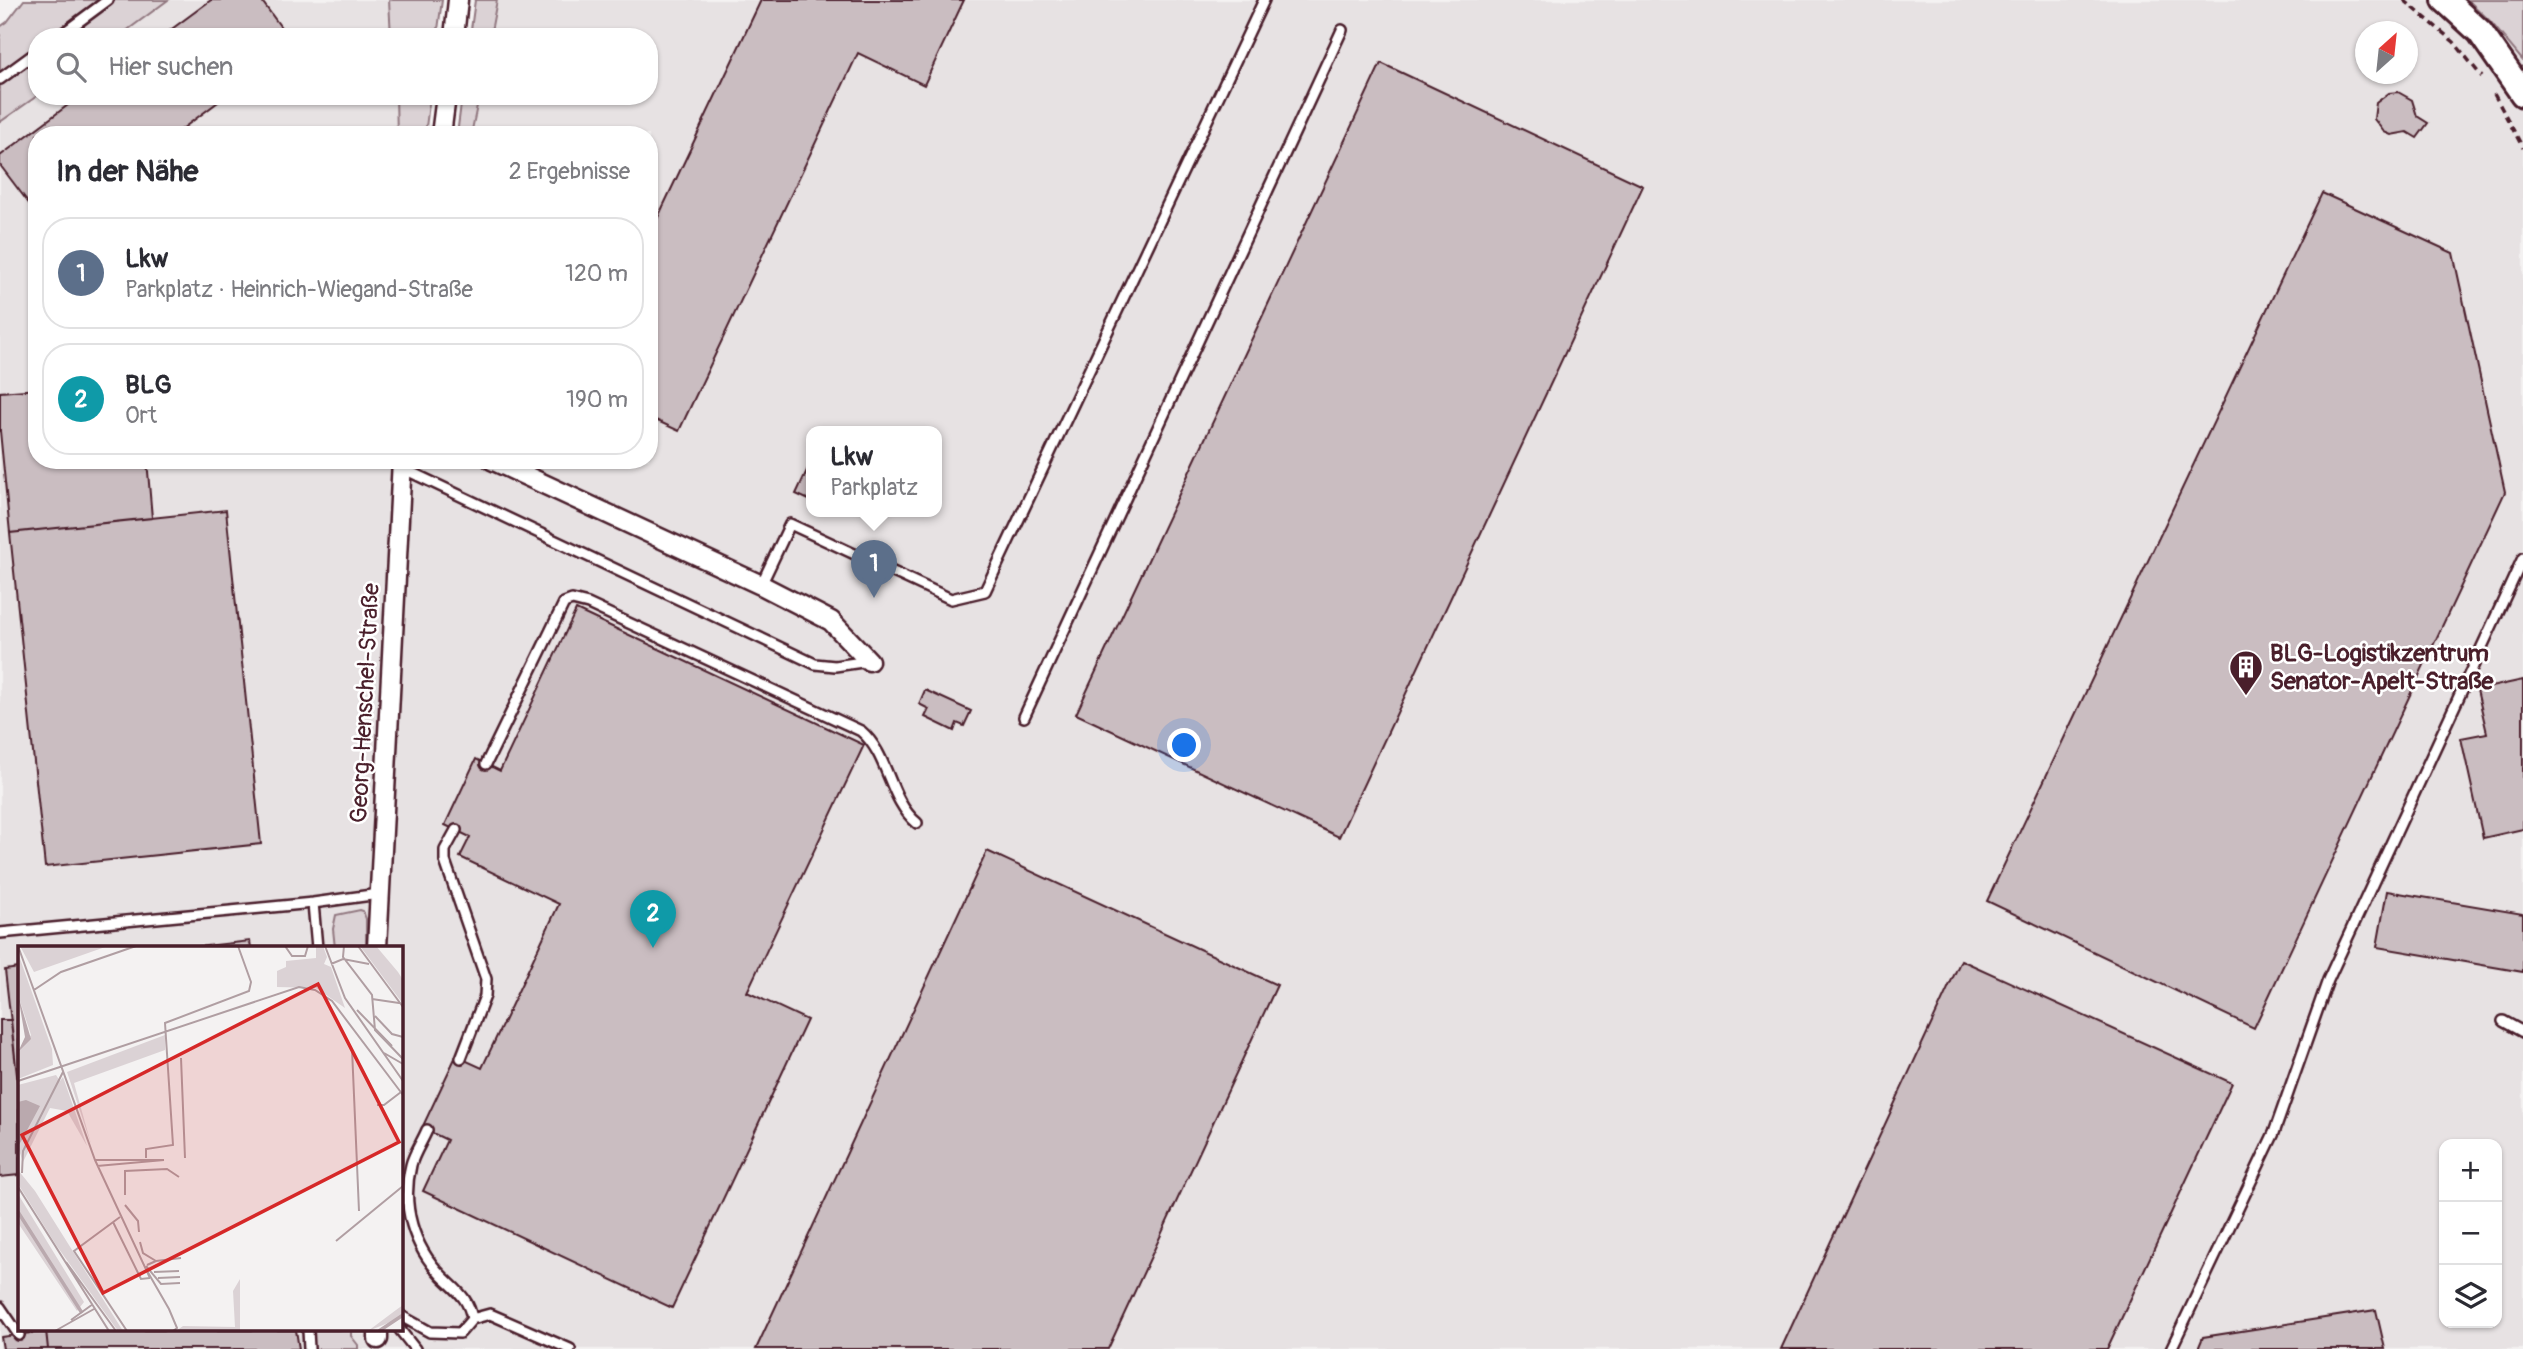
<!DOCTYPE html>
<html lang="de">
<meta charset="utf-8">
<style>
:root{--surface:#fff;--page:#f2f2f3;--text:#2b2b33;--muted:#7c7c81;--line:#e1e1e2;--accent:#db2777}
body{margin:0;font-family:Pangolin,sans-serif;background:var(--page);color:var(--text)}
.controls{position:absolute;right:21px;bottom:21px;display:grid;overflow:hidden;border-radius:14px;box-shadow:0 2px 5px #0004}
.controls button{width:63px;height:63px;display:grid;place-items:center;padding:0;border:0;border-bottom:2px solid var(--line);background:var(--surface);color:var(--text);font:35px sans-serif}
.compass{position:absolute;left:2355px;top:21px;width:63px;height:63px;border-radius:50%;background:var(--surface);box-shadow:0 2px 5px #0004;rotate:27deg}
.you{position:absolute;left:1185px;top:746px;width:24px;height:24px;margin:-18px;border:5px solid #fff;border-radius:50%;background:#1a73e8;box-shadow:0 0 0 10px #1a73e833}
.badge{display:grid;place-items:center;width:46px;height:46px;border-radius:50%;background:var(--accent);color:#fff;font-size:23px;font-weight:700}
.pin{position:absolute;translate:-50% -58px;filter:drop-shadow(0 2px 4px #0008)}
.pin::after{content:'';position:absolute;top:37px;width:24px;height:21px;background:inherit;clip-path:polygon(0 0,100% 0,50% 100%)}
.popup{position:absolute;left:806px;top:426px;width:136px;height:91px;box-sizing:border-box;display:grid;place-content:center;border-radius:14px;background:var(--surface);filter:drop-shadow(0 2px 5px #0005);font-size:23px;white-space:nowrap;color:var(--muted)}
.popup b{font-size:26px;color:var(--text)}
.popup::after{content:'';position:absolute;left:50%;top:100%;margin-left:-14px;border:14px solid transparent;border-top-color:var(--surface)}
.list{margin:0;padding:0;list-style:none}
h2{display:flex;justify-content:space-between;align-items:center;height:91px;margin:0;padding:0 28px;font-size:30px}
h2 small{font-size:23px;font-weight:400;color:var(--muted)}
.list li{display:grid;grid-template-columns:46px 1fr auto;gap:21px;align-items:center;box-sizing:border-box;height:112px;margin:0 14px 14px;padding:0 14px;border:2px solid var(--line);border-radius:28px}
.list b{display:block;font-size:26px;white-space:nowrap}
.list p{margin:0;font-size:23px;white-space:nowrap;color:var(--muted)}
.list em{font-size:23px;font-style:normal;color:var(--muted)}
.icon{flex:none;width:38px;height:38px;fill:none;stroke:currentColor;stroke-width:2;stroke-linecap:round;stroke-linejoin:round}
.map{position:relative;flex:none;width:2523px;height:1349px;overflow:hidden}
.search{position:absolute;background:var(--surface);box-shadow:0 2px 5px #0004;left:28px;top:28px;width:630px;height:77px;display:flex;align-items:center;gap:18px;box-sizing:border-box;padding:0 24px;border-radius:28px;color:var(--muted);font-size:26px}
.panel{position:absolute;background:var(--surface);box-shadow:0 2px 5px #0004;left:28px;top:126px;width:630px;height:343px;border-radius:28px}
.map>svg:first-child{display:block}
</style>
<div class="map">
<svg width="2523" height="1349" viewBox="0 0 2523 1349">
<rect width="100%" height="100%" fill="#f4f2f2"/>
<filter id="ink" filterUnits="userSpaceOnUse"><feTurbulence type="fractalNoise" baseFrequency=".0143" numOctaves="2"/><feDisplacementMap in="SourceGraphic" scale="14" xChannelSelector="R" yChannelSelector="G"/><feConvolveMatrix kernelMatrix="1 2 1 2 8 2 1 2 1" color-interpolation-filters="sRGB"/></filter>
<g filter="url(#ink)">
<path fill="#e7e2e3" fill-rule="evenodd" d="M 168,0 L 389,0 L 391,37 L 118,37 Z
M 497,0 L 2523,0 L 2523,1349 L 0,1349 L 0,122 L 37,96 L 396,96 L 397,135 L 37,135 L 37,460 L 649,460 L 649,135 L 471,135 L 479,96 L 649,96 L 649,37 L 490,37 ZM 2366,32 L 2408,32 L 2408,74 L 2366,74 ZM 811,432 L 937,432 L 937,512 L 811,512 ZM 19,948 L 401,948 L 401,1330 L 19,1330 ZM 2444,1144 L 2497,1144 L 2497,1323 L 2444,1323 Z"/>
<path fill="#dbd2d5" stroke="#927880" stroke-width="2" d="M 24,0 L 168,0 L 118,37 L 37,37 L 37,96 L 0,122 L 0,27 L 7,22 Z
M 389,0 L 442,0 L 437,37 L 391,37 Z
M 475,0 L 497,0 L 490,37 L 470,37 Z
M 2468,0 L 2523,0 L 2523,61 L 2490,21 Z
M 396,96 L 430,96 L 425,135 L 397,135 Z
M 462,96 L 479,96 L 471,135 L 457,135 Z
M 360,910 L 363,911 L 366,919 L 366,948 L 335,948 L 333,929 L 336,915 Z
M 312,1330 L 351,1330 L 351,1336 L 358,1345 L 358,1349 L 313,1349 Z"/>
<path fill="#cabdc1" stroke="#4a1f2b" stroke-width="2" d="M 211,0 L 261,0 L 288,37 L 161,37 Z
M 761,0 L 964,0 L 924,85 L 858,53 L 679,431 L 649,417 L 649,236 Z
M 1381,63 L 1643,186 L 1339,837 L 1076,714 Z
M 2398,92 L 2412,100 L 2417,116 L 2428,123 L 2417,138 L 2407,132 L 2391,135 L 2384,132 L 2374,119 L 2376,103 L 2389,93 Z
M 80,96 L 226,96 L 174,135 L 37,135 L 37,214 L 0,165 L 0,156 Z
M 2322,193 L 2453,253 L 2505,492 L 2254,1028 L 1987,901 Z
M 37,389 L 37,460 L 147,460 L 152,518 L 10,533 L 0,431 L 0,392 Z
M 811,462 L 811,501 L 796,494 Z
M 226,510 L 261,844 L 45,867 L 10,533 Z
M 576,610 L 864,745 L 747,992 L 807,1020 L 672,1308 L 423,1191 L 447,1140 L 422,1128 L 456,1056 L 482,1068 L 559,904 L 460,857 L 470,837 L 445,825 L 476,759 L 500,771 Z
M 2523,680 L 2523,829 L 2483,838 L 2461,738 L 2487,733 L 2477,690 Z
M 925,690 L 971,711 L 964,726 L 957,723 L 954,731 L 925,717 L 929,709 L 919,704 Z
M 987,851 L 1277,985 L 1108,1349 L 756,1349 Z
M 2387,891 L 2523,914 L 2523,972 L 2377,947 Z
M 250,941 L 251,948 L 188,948 Z
M 1961,960 L 2232,1083 L 2107,1349 L 1781,1349 Z
M 19,968 L 19,1093 L 5,970 Z
M 0,1020 L 11,1020 L 19,1093 L 19,1175 L 0,1177 Z
M 2376,1310 L 2385,1349 L 2198,1349 L 2203,1337 Z
M 46,1330 L 296,1330 L 299,1349 L 48,1349 Z
M 46,1331 L 48,1349 L 3,1349 L 1,1337 Z"/>
<g fill="none" stroke-linecap="round" stroke-linejoin="round">
<g stroke="#4a1f2b" stroke-width="14">
<path id="lane" d="M 58,37 L 108,0
M 0,79 L 37,52
M 402,468 L 815,664 L 835,666 L 869,661
M 761,585 L 790,524 L 951,599 L 985,591 L 1264,0
M 1024,717 L 1342,30
M 486,764 L 564,603 L 572,600 L 588,604 L 861,731 C 889,755 889,800 917,823
M 456,830 L 445,850 L 445,861 L 486,979 L 485,996 L 461,1058
M 313,903 L 317,948
M 0,933 L 313,903 L 379,894
M 2503,1021 L 2523,1032
M 0,1307 L 19,1335
M 401,1316 L 430,1332 L 460,1333 L 472,1319 C 469,1298 456,1290 442,1276 C 413,1246 401,1206 411,1165 C 414,1153 422,1142 427,1130
M 472,1319 L 490,1314 L 570,1349
M 308,1330 L 309,1349
M 400,1330 L 415,1349
M 2171,1349 L 2274,1133 L 2328,980 L 2523,558"/>
</g>
<g stroke="#4a1f2b" stroke-width="23">
<path id="street" d="M 454,37 L 458,0
M 441,135 L 446,96
M 492,460 L 761,585 L 831,621 L 869,661
M 377,948 L 402,460
M 378,1339 L 378,1330"/>
</g>
<g stroke="#4a1f2b" stroke-width="30">
<path id="secondary" d="M 2445,0 L 2480,32 L 2523,94"/>
</g>
<path stroke="#4a1f2b" stroke-width="3.5" stroke-dasharray="7 5" stroke-linecap="butt" d="M 2404,0 L 2454,42 L 2482,77
M 2494,94 L 2523,148"/>
<use href="#lane" stroke="#fff" stroke-width="9"/>
<use href="#street" stroke="#fff" stroke-width="18"/>
<use href="#secondary" stroke="#fff" stroke-width="24"/>
</g>
</g>
<defs>
<g id="building-pin" transform="scale(1.75)"><path d="M0 17L-7.5 6A9.5 9.5 0 1 1 7.5 6Z" fill="#4a1f2b" stroke="#fff"/><path d="M-4-6H4V6H1V3H-1V6H-4ZM-2.5-4.3h1.7v1.8h-1.7ZM.8-4.3h1.7v1.8H.8ZM-2.5-1h1.7V.8h-1.7ZM.8-1h1.7V.8H.8Z" fill="#fff"/></g>
</defs>
<g fill-rule="evenodd">
<use href="#building-pin" x="2246" y="667"/>
</g>
<g text-anchor="middle" dominant-baseline="central" stroke-width="5" stroke-linejoin="round" paint-order="stroke">
<g font-size="24" font-weight="bold" fill="#4a1f2b" stroke="#fff" text-anchor="start">
<text x="2270" y="653">BLG-Logistikzentrum<tspan x="2270" dy="28">Senator-Apelt-Straße</tspan></text>
</g>
<g font-size="24" fill="#4a1f2b" stroke="#fff">
<text transform="translate(365 703) rotate(-87)">Georg-Henschel-Straße</text>
</g>
</g>
<g transform="translate(18 946)">
<rect width="385" height="385" fill="#f4f2f2"/>
<path d="M 2,0 L 90,0 L 16,26 ZM 298,0 L 305,0 L 309,11 L 306,18 L 313,21 L 327,62 L 298,42 L 259,41 L 259,25 L 268,21 L 268,15 L 298,12 ZM 342,0 L 358,0 L 380,26 L 385,34 L 385,58 ZM 0,7 L 34,103 L 35,119 L 0,133 L 0,106 L 13,89 L 0,49 ZM 147,89 L 147,104 L 56,137 L 73,198 L 49,126 ZM 38,129 L 42,135 L 45,131 L 69,200 L 49,165 L 32,162 L 5,216 L 0,201 L 20,160 L 0,156 L 0,139 ZM 0,224 L 17,245 L 105,385 L 100,385 L 38,299 L 0,238 ZM 0,248 L 66,356 L 59,365 L 0,277 ZM 222,333 L 222,385 L 158,385 L 165,380 L 217,381 L 215,345 ZM 385,359 L 385,371 L 350,385 L 378,364 Z" fill="#dbd2d5"/>
<path d="M 0,49 L 13,93 L 0,106 L 7,91 ZM 8,154 L 22,160 L 0,201 L 0,156 Z" fill="#baa9ae"/>
<path fill="none" stroke="#baa9ae" stroke-width="3.5" d="M 0,266 L 64,367M 361,385 L 385,369"/>
<path fill="none" stroke="#b09ea2" stroke-width="2" d="M 0,0 L 77,214 L 132,332M 267,0 L 274,10 L 287,10 L 290,0M 307,0 L 327,52 L 385,135M 326,0 L 325,11 L 354,49 L 357,84 L 385,113M 340,0 L 385,61M 313,18 L 325,13 L 351,18M 16,44 L 43,26 L 118,0M 354,53 L 381,57M 339,64 L 374,100M 357,70 L 374,88 L 385,91M 334,103 L 341,265M 366,107 L 385,118M 163,112 L 167,212M 0,135 L 281,41 L 297,44 L 314,55 L 385,149M 359,159 L 366,159 L 383,146M 128,212 L 128,203 L 155,199 L 147,77 L 231,45 L 233,36 L 220,0M 77,214 L 146,214M 79,220 L 146,214M 4,227 L 5,205 L 45,126M 0,241 L 91,385M 107,249 L 107,225 L 149,223 L 161,231M 107,259 L 120,275 L 121,286M 102,271 L 56,305 L 109,385M 95,276 L 123,333 L 132,332M 318,295 L 385,240M 122,296 L 125,307 L 138,315 L 129,319M 138,315 L 163,312M 48,316 L 98,385M 128,320 L 143,338 L 162,337M 128,323 L 151,363 L 159,382 L 155,385M 136,326 L 161,325M 140,332 L 162,331M 53,374 L 75,358M 37,385 L 76,363"/>
<path fill="#d62828" fill-opacity="0.15" stroke="#d62828" stroke-width="3.5" d="M 300,38 L 381,196 L 85,347 L 4,189 Z"/>
<rect width="385" height="385" fill="none" stroke="#4a1f2b" stroke-width="3.5"/>
</g>
</svg>
<div class="controls">
<button>+</button>
<button>−</button>
<button><svg class="icon" aria-label="layers" viewBox="0 0 24 24"><path d="M12 4l9 5-9 5-9-5zM3 14l9 5 9-5"/></svg></button>
</div>
<svg class="compass" viewBox="-18 -18 36 36"><path d="M0-13l5 13h-10z" fill="#e53935"/><path d="M0 13l5-13h-10z" fill="#7c7c81"/></svg>
<div class="you"></div>
<div class="pin badge" style="left:874px;top:598px;background:#5c6f8a">1</div>
<div class="popup"><b>Lkw</b>Parkplatz</div>
<div class="pin badge" style="left:653px;top:948px;background:#0f9aa8">2</div>
<div class="search"><svg class="icon" aria-label="search" viewBox="0 0 24 24"><circle cx="10" cy="10" r="6"/><path d="M15 15l6 6"/></svg>Hier suchen</div>
<section class="panel">
<h2>In der Nähe<small>2 Ergebnisse</small></h2>
<ul class="list">
<li><span class="badge" style="background:#5c6f8a">1</span><div><b>Lkw</b><p>Parkplatz · Heinrich-Wiegand-Straße</p></div><em>120 m</em></li>
<li><span class="badge" style="background:#0f9aa8">2</span><div><b>BLG</b><p>Ort</p></div><em>190 m</em></li>
</ul>
</section>
</div>
